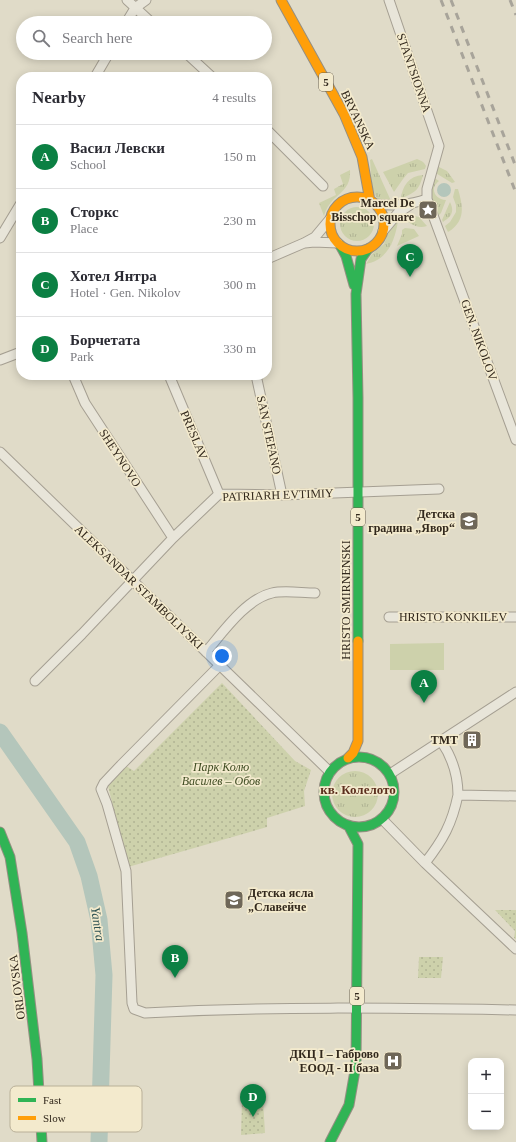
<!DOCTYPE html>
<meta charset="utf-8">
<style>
:root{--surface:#fff;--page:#f2f2f3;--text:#2b2b33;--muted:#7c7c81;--line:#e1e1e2;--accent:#0b8043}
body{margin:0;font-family:Georgia,serif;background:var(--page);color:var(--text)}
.controls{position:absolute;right:12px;bottom:12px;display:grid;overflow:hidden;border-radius:8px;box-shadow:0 2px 10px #0003}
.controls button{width:36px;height:36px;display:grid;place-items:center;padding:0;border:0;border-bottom:1px solid var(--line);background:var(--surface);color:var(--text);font:20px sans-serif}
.you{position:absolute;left:222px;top:656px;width:14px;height:14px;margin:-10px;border:3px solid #fff;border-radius:50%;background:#1a73e8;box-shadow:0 0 0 6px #1a73e833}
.badge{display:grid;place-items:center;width:26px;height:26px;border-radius:50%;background:var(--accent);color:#fff;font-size:13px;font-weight:700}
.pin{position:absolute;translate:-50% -33px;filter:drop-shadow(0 1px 2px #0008)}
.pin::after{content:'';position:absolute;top:21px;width:14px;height:12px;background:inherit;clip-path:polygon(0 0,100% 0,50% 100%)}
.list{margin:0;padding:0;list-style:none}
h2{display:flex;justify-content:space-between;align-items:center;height:52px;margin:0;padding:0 16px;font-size:17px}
h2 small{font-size:13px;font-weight:400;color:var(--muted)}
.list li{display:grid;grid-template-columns:26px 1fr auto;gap:12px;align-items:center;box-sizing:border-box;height:64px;padding:0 16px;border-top:1px solid var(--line)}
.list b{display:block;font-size:15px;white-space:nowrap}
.list p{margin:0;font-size:13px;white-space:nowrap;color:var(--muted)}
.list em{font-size:13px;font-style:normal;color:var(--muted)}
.icon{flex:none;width:22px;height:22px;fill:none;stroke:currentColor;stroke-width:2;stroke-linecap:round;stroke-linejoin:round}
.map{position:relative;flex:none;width:516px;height:1142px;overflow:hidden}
.search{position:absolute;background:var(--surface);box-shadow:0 2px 10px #0003;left:16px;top:16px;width:256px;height:44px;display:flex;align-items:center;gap:10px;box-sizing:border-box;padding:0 14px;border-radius:22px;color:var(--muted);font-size:15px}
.panel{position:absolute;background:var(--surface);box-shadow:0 2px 10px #0003;left:16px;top:72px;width:256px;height:308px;border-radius:16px}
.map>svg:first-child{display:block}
</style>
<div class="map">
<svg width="516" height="1142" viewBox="0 0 516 1142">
<defs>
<pattern id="grass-tufts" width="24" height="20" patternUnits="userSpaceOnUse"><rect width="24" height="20" fill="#cdd1ab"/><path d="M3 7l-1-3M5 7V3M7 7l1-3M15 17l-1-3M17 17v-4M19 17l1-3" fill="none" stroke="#b0b393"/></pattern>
<pattern id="park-dots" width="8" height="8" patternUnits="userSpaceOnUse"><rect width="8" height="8" fill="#cdd1ab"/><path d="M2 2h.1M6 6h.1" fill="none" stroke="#b0b393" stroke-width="1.8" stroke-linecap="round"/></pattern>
</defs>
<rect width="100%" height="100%" fill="#e0dbc8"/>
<path fill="url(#grass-tufts)" d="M 372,159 L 391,201 C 386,201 382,202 378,199 C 371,193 371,170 370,160 Z
M 417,159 C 422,161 424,162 426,166 L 425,169 L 408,173 L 403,179 L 394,192 L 383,172 Z
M 437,166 L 447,171 L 455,182 L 452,183 L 434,172 Z
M 350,170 C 351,185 344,190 334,199 C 329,204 326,209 324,216 L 319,203 L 336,195 L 334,189 L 343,184 L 340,175 Z
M 423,175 C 419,191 415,192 401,199 C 402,186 409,176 423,175 Z
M 433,177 L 439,181 C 429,188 435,200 446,200 L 441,213 L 437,217 C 432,203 430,192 433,177 Z
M 455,189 L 458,189 C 463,206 466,221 448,232 L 445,226 L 450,222 L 456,212 L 456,205 L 453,197 Z
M 450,202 C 455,212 451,217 443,222 L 442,220 Z
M340 224a17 17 0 1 1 34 0a17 17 0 1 1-34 0Z
M 411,215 L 419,217 L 427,226 C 417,229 409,224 402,216 Z
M 397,220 L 398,221 C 395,240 388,260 366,264 L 372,254 L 384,244 L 390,228 Z
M 405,228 L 414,229 L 419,236 L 397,246 L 402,234 L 402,230 Z
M332 794a23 23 0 1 1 46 0a23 23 0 1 1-46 0Z"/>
<path fill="url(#park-dots)" d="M 222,683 L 295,761 L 311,770 L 304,791 L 305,806 L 267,818 L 267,827 L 128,867 L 108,786 L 126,766 L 134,771 Z
M 495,910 L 516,910 L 516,939 L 514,938 L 515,931 Z
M 419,957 L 443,957 L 441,978 L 418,978 Z
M 263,1100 L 265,1133 L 241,1135 L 242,1101 Z"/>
<path fill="#cdd1ab" d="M 444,643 L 444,670 L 390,670 L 390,644 Z"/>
<path fill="#b4c6bb" d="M437 190a7 7 0 1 1 14 0a7 7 0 1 1-14 0Z"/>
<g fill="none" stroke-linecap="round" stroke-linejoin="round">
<path stroke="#b4c6bb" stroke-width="17" d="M 0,732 L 77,842 L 89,876 L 99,920 L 104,975 L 99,1142"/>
<g stroke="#a59f92" stroke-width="11">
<path id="street" d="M 127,0 L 152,23
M 389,0 L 439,146 L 427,189 L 427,199 L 516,440
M 126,23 L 135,8 L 146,0
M 186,53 L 212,77
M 95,77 L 109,53
M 267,130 L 323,186
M 375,204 C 395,206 409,205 427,199
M 383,231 L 398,213 L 410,205
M 0,238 L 21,203
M 305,243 L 314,242 L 338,243
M 267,259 L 304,243 L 315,237 L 330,219
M 0,360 L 21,352
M 73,375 L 85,403 L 173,538
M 169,375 L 219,494
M 256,375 L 282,495
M 0,452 L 330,772
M 389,617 L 516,617
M 206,652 C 223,632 246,599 272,593 C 284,590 302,593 315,593
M 220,665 L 121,765 L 104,783 L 101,789 L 107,804 L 126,871 L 132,1003 L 134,1009 L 145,1013 C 269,1006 392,1008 516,1010
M 35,681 L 82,634 L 173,538 L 219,494 L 282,495 L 439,489
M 441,741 C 452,757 458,776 458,795
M 390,774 L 516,692
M 382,819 L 425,863 L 516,949
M 425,863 C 443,840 452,824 458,795 L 516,796"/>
</g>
<g stroke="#958f82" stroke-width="11">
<path id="fast" d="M 340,245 L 346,256 L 354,285
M 358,641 L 358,398 L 356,294 L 361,259 L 368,249
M324 792a35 35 0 1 1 70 0a35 35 0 1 1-70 0Z
M 0,832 L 10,857 L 22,933 L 37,1059 L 42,1142
M 330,1142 L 349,1105 L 356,1065 L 358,844 L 348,825"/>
</g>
<g stroke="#958f82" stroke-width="11">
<path id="slow" d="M 281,0 L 344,114 L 362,157 L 370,201
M330 224a27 27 0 1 1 54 0a27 27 0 1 1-54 0Z
M 348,758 L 353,753 L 358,741 L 358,641"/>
</g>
<use href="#street" stroke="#e8e5d9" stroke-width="9"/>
<use href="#fast" stroke="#30b455" stroke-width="9"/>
<use href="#slow" stroke="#ff9f0a" stroke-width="9"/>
<path stroke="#a8a49a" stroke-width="3" stroke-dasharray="7 7" stroke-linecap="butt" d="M 441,0 L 516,193
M 451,0 L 516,167
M 510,0 L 516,15"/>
</g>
<defs>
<g id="sight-square" transform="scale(1)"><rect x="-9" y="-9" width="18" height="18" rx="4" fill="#6f6758" stroke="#f3eacd"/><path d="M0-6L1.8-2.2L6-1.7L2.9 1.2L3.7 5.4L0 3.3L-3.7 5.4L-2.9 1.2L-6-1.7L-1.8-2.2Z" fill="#fff"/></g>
<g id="school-square" transform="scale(1)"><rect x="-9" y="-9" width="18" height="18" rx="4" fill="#6f6758" stroke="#f3eacd"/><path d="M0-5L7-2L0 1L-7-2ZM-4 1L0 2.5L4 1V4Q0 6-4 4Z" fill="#fff"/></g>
<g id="building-square" transform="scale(1)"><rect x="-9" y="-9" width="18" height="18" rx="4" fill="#6f6758" stroke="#f3eacd"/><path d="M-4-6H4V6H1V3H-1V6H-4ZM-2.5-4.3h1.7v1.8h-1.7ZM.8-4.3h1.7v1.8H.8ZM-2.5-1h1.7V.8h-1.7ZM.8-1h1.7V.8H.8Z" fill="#fff"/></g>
<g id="hospital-square" transform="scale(1)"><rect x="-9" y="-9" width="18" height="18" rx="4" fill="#6f6758" stroke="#f3eacd"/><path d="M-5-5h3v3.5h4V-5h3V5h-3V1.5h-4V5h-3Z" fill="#fff"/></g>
</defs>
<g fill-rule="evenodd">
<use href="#sight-square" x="428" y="210"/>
<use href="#school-square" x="469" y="521"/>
<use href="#building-square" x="472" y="740"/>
<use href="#school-square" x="234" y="900"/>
<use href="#hospital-square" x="393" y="1061"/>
</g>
<g text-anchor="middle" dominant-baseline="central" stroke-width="3.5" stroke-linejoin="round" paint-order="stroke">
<g fill="#f3eacd" stroke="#6c6251" stroke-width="1">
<rect x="319" y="73" width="14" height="18" rx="3"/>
<rect x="351" y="508" width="14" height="18" rx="3"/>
<rect x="350" y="987" width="14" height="18" rx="3"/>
</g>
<g font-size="11" font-weight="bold" fill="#32281c">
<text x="326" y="82">5</text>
<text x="358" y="517">5</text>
<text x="357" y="996">5</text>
</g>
<g font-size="12" fill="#32281c" stroke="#f3eacd">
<text transform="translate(414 73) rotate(71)">STANTSIONNA</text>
<text transform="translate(358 120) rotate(65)">BRYANSKA</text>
<text transform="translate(479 340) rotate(70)">GEN. NIKOLOV</text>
<text transform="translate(194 435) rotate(67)">PRESLAV</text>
<text transform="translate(269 435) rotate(78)">SAN STEFANO</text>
<text transform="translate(120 458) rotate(57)">SHEYNOVO</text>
<text transform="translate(278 495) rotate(-2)">PATRIARH EVTIMIY</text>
<text transform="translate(139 587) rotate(44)">ALEKSANDAR STAMBOLIYSKI</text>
<text transform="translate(346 600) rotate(-90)">HRISTO SMIRNENSKI</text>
<text x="453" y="617">HRISTO KONKILEV</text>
<text transform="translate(17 987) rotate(-97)">ORLOVSKA</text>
</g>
<g font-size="12" font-weight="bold" fill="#32281c" stroke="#f3eacd" text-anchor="end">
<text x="414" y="203">Marcel De<tspan x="414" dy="14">Bisschop square</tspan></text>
<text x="455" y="514">Детска<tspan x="455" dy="14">градина „Явор“</tspan></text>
<text x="458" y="740">TMT</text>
<text x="248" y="893" text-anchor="start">Детска ясла<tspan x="248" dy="14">„Славейче</tspan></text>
<text x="379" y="1054">ДКЦ І – Габрово<tspan x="379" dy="14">ЕООД - II база</tspan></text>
</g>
<g font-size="12" font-style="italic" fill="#404d23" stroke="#f3eacd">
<text x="221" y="767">Парк Колю<tspan x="221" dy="14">Василев – Обов</tspan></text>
</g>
<g font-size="13" font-weight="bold" fill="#5c2f1e" stroke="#f3eacd">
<text x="358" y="789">кв. Колелото</text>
</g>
<g font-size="13" font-style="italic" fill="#2c5151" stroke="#f3eacd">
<text transform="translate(98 924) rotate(81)">Yantra</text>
</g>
</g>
<rect x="10" y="1086" width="132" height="46" rx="6" fill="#f3eacd" stroke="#b9b098" stroke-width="1"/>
<rect x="18" y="1098" width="18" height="4" fill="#30b455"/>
<rect x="18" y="1116" width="18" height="4" fill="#ff9f0a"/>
<g font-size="11" fill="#32281c">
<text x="43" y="1104">Fast</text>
<text x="43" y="1122">Slow</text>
</g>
</svg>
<div class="controls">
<button>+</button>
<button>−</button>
</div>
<div class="you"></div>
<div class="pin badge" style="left:424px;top:703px">A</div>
<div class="pin badge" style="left:175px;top:978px">B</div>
<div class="pin badge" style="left:410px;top:277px">C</div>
<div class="pin badge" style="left:253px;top:1117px">D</div>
<div class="search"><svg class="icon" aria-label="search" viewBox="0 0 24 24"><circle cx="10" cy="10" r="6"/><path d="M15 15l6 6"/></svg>Search here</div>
<section class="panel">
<h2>Nearby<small>4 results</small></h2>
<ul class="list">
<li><span class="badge">A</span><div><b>Васил Левски</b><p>School</p></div><em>150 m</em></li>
<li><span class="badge">B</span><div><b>Сторкс</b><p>Place</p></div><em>230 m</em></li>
<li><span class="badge">C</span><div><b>Хотел Янтра</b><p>Hotel · Gen. Nikolov</p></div><em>300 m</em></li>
<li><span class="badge">D</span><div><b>Борчетата</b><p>Park</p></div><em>330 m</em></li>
</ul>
</section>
</div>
